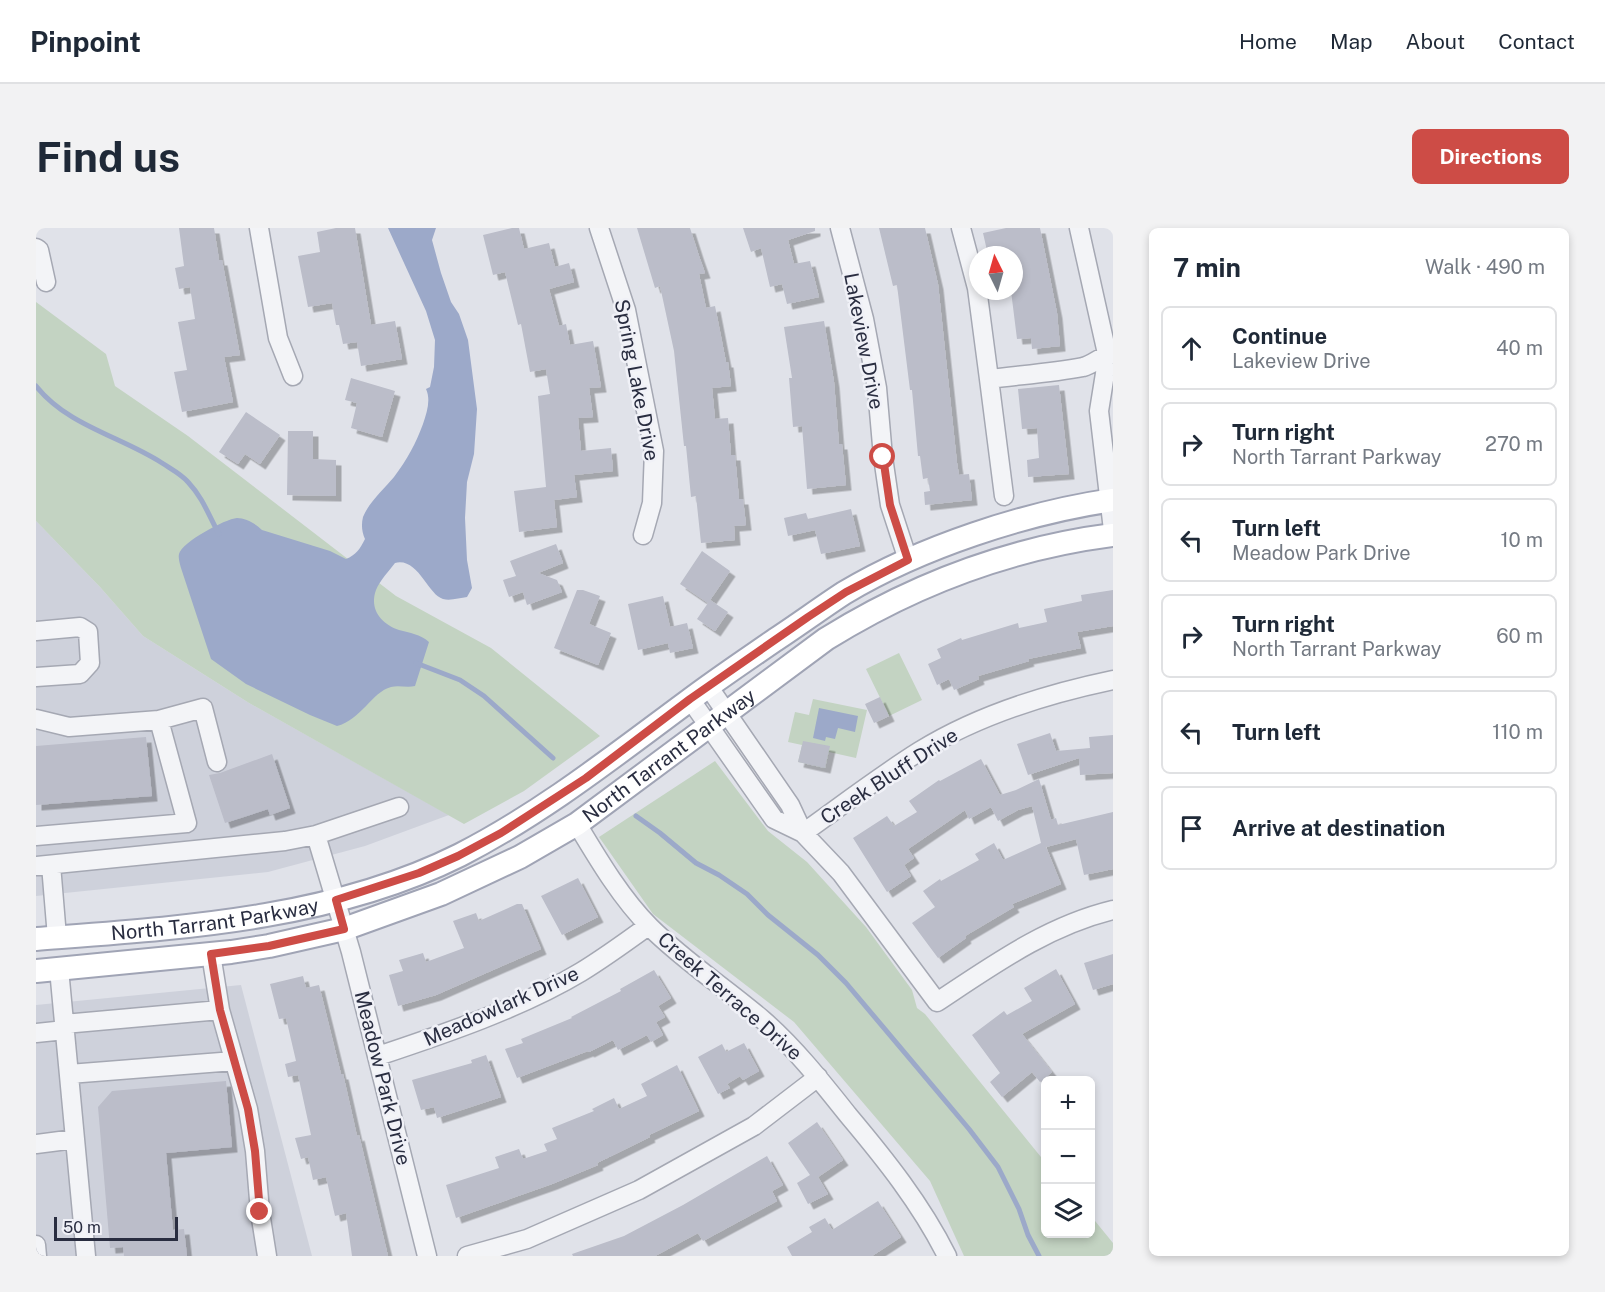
<!DOCTYPE html>
<meta charset="utf-8">
<style>
:root{--surface:#fff;--page:#f2f2f3;--text:#1f2937;--muted:#747a83;--line:#e0e1e3;--accent:#cd4c46}
body{margin:0;font-family:"Public Sans",sans-serif;background:var(--page);color:var(--text)}
.controls{position:absolute;right:18px;bottom:18px;display:grid;overflow:hidden;border-radius:9px;box-shadow:0 3px 9px #0003}
.controls button{width:54px;height:54px;display:grid;place-items:center;padding:0;border:0;border-bottom:2px solid var(--line);background:var(--surface);color:var(--text);font:30px sans-serif}
.compass{position:absolute;left:933px;top:18px;width:54px;height:54px;border-radius:50%;background:var(--surface);box-shadow:0 3px 9px #0003;rotate:355deg}
.scale{position:absolute;left:18px;bottom:15px;width:124px;box-sizing:border-box;padding-left:6px;border:3px solid #292d40;border-top:0;font-size:16px;line-height:21px;white-space:nowrap;color:#292d40;-webkit-text-stroke:4px #f0f1f7;paint-order:stroke}
.stop{position:absolute;width:18px;height:18px;margin:-14px;border:4px solid #cd4c46;border-radius:50%;background:#fff}
.stop.end{background:#cd4c46;border-color:#fff;box-shadow:0 2px 6px #0008}
.list{margin:0;padding:0;list-style:none}
h2{display:flex;justify-content:space-between;align-items:center;height:78px;margin:0;padding:0 24px;font-size:26px}
h2 small{font-size:20px;font-weight:400;color:var(--muted)}
.list li{display:grid;grid-template-columns:39px 1fr auto;gap:18px;align-items:center;box-sizing:border-box;height:84px;margin:0 12px 12px;padding:0 12px;border:2px solid var(--line);border-radius:9px}
.list b{display:block;font-size:22px;white-space:nowrap}
.list p{margin:0;font-size:20px;white-space:nowrap;color:var(--muted)}
.list em{font-size:20px;font-style:normal;color:var(--muted)}
.icon{flex:none;width:33px;height:33px;fill:none;stroke:currentColor;stroke-width:2;stroke-linecap:round;stroke-linejoin:round}
.map{position:relative;flex:none;width:1077px;height:1028px;overflow:hidden;border-radius:9px}
header{display:flex;align-items:center;gap:36px;box-sizing:border-box;height:84px;padding:0 30px;background:var(--surface);border-bottom:2px solid var(--line)}
header strong{font-size:28px}
nav{display:flex;gap:33px;margin-inline-start:auto;font-size:21px}
.intro{display:flex;align-items:center;justify-content:space-between;box-sizing:border-box;height:144px;padding:0 36px}
h1{margin:0;font-size:42px}
.button{padding:15px 27px;border-radius:9px;background:var(--accent);color:#fff;font-size:21px;font-weight:700}
main{display:flex;gap:36px;padding:0 36px}
aside{flex:1;background:var(--surface);border-radius:9px;box-shadow:0 3px 9px #0003}
.map>svg:first-child{display:block}
</style>
<header>
<strong>Pinpoint</strong>
<nav><a>Home</a><a>Map</a><a>About</a><a>Contact</a></nav>
</header>
<div class="intro"><h1>Find us</h1><a class="button">Directions</a></div>
<main>
<div class="map">
<svg width="1077" height="1028" viewBox="0 0 1077 1028">
<defs>
<filter id="shadow"><feDropShadow dx="5.5" dy="5.5" stdDeviation="0" flood-color="#0004"/></filter>
</defs>
<rect width="100%" height="100%" fill="#e0e2e9"/>
<path fill="#ced1db" d="M 0,293 L 64,359 L 107,408 L 213,475 L 413,587 L 329,618 L 232,644 L 0,668 Z
M 205,757 L 276,1028 L 0,1028 L 0,777 Z"/>
<path fill="#c3d3c2" d="M 0,74 L 70,126 L 79,158 L 152,208 L 360,368 L 455,420 L 564,508 L 488,563 L 428,596 L 213,475 L 107,408 L 64,359 L 0,293 Z
M 863,425 L 886,472 L 853,488 L 830,441 Z
M 777,471 L 831,482 L 820,530 L 793,524 L 789,540 L 762,534 L 766,517 L 752,514 L 759,484 L 773,487 Z
M 679,533 L 732,603 L 771,634 L 830,699 L 876,762 L 881,780 L 889,786 L 1009,934 L 1010,1006 L 1054,1006 L 1055,988 L 1077,1015 L 1077,1028 L 928,1028 L 894,953 L 758,794 L 617,686 L 563,609 Z"/>
<path fill="#9ca9c9" d="M 352,0 L 400,0 L 396,12 L 405,45 L 415,74 L 423,86 L 432,112 L 441,181 L 438,226 L 431,254 L 429,290 L 431,332 L 436,360 L 431,369 C 424,370 414,373 407,371 C 392,367 382,329 359,335 C 353,343 344,352 340,362 C 333,381 345,396 363,402 C 374,405 384,406 393,414 L 379,458 C 371,460 363,457 355,459 C 336,464 325,492 301,498 L 274,487 L 210,456 L 175,431 L 145,340 C 144,336 142,330 143,326 C 146,314 189,291 201,290 C 210,290 220,296 226,302 L 294,323 L 310,331 C 320,327 324,321 329,311 C 326,304 325,297 327,289 C 333,274 348,261 358,249 C 371,232 380,215 387,196 C 391,184 395,172 390,161 L 394,159 L 398,139 L 399,112 L 390,83 Z
M 783,480 L 822,488 L 819,504 L 802,500 L 799,511 L 790,509 L 789,513 L 777,510 Z"/>
<g fill="none" stroke-linecap="round" stroke-linejoin="round">
<path stroke="#9ca9c9" stroke-width="5" d="M 0,158 C 32,198 84,208 126,235 C 135,241 145,246 152,254 C 167,270 173,288 183,306
M 380,435 L 424,452 L 448,468 L 517,530
M 600,588 L 624,605 L 660,635 L 683,647 L 711,666 L 732,687 L 782,727 L 810,755 L 933,901 L 962,939 L 983,981 L 992,1007 L 1003,1028"/>
</g>
<path fill="#bbbdc9" filter="url(#shadow)" d="M 143,0 L 178,0 L 183,32 L 186,32 L 204,127 L 188,129 L 197,174 L 146,184 L 138,144 L 151,142 L 142,94 L 159,91 L 154,59 L 143,61 L 139,40 L 148,38 Z
M 300,0 L 319,0 L 335,97 L 359,93 L 366,131 L 325,138 L 321,114 L 307,116 L 303,97 L 300,97 L 296,75 L 272,79 L 262,28 L 284,24 L 281,4 Z
M 476,0 L 483,0 L 488,21 L 513,15 L 519,39 L 533,35 L 538,54 L 513,61 L 523,98 L 530,96 L 534,117 L 557,113 L 565,159 L 553,160 L 557,189 L 542,190 L 545,223 L 575,220 L 577,243 L 538,247 L 541,269 L 518,272 L 521,299 L 483,304 L 478,263 L 510,259 L 502,168 L 514,166 L 510,141 L 494,144 L 485,96 L 482,97 L 469,44 L 457,47 L 447,7 Z
M 601,0 L 654,0 L 663,28 L 669,45 L 663,46 L 670,80 L 679,78 L 690,134 L 692,134 L 695,158 L 676,160 L 679,191 L 692,190 L 695,227 L 699,227 L 703,271 L 707,271 L 710,297 L 698,298 L 699,312 L 665,315 L 660,268 L 655,269 L 650,218 L 648,218 L 638,123 L 624,58 L 619,60 Z
M 707,0 L 779,0 L 779,3 L 752,12 L 758,36 L 774,33 L 783,69 L 751,76 L 746,56 L 734,59 L 725,20 L 715,24 Z
M 843,0 L 889,0 L 902,56 L 921,235 L 923,247 L 933,246 L 936,272 L 889,277 L 888,264 L 894,263 L 892,250 L 887,251 L 884,228 L 882,228 L 876,162 L 874,162 L 861,57 L 857,58 Z
M 970,0 L 1004,0 L 1021,85 L 1024,118 L 996,121 L 995,110 L 981,111 L 975,63 L 978,63 L 978,27 L 952,27 L 947,5 Z
M 788,93 L 798,154 L 803,216 L 806,216 L 810,257 L 771,261 L 766,198 L 757,199 L 753,150 L 756,150 L 748,99 Z
M 315,150 L 359,163 L 346,209 L 315,200 L 321,175 L 309,172 Z
M 1023,157 L 1033,246 L 992,249 L 991,232 L 1003,230 L 1001,200 L 986,201 L 982,161 Z
M 210,184 L 244,207 L 224,236 L 209,226 L 202,236 L 183,224 Z
M 252,203 L 277,203 L 277,231 L 300,232 L 300,268 L 251,267 Z
M 815,281 L 824,318 L 785,326 L 779,302 L 752,308 L 748,290 L 770,285 L 772,291 Z
M 520,316 L 527,335 L 502,345 L 521,352 L 526,364 L 491,377 L 487,364 L 473,369 L 467,352 L 480,348 L 474,333 Z
M 666,323 L 694,343 L 674,372 L 692,384 L 679,403 L 661,391 L 672,375 L 644,356 Z
M 541,362 L 547,362 L 564,368 L 553,396 L 575,405 L 562,437 L 518,420 Z
M 1077,362 L 1077,398 L 1041,404 L 1045,420 L 992,431 L 993,433 L 942,448 L 943,451 L 918,462 L 913,451 L 901,457 L 892,436 L 905,430 L 901,421 L 925,410 L 926,412 L 982,395 L 983,400 L 1011,394 L 1008,381 L 1046,373 L 1045,367 Z
M 627,368 L 634,399 L 651,395 L 657,420 L 634,425 L 632,415 L 602,422 L 592,376 Z
M 844,469 L 853,488 L 838,495 L 829,476 Z
M 1014,505 L 1020,523 L 1054,520 L 1053,509 L 1077,507 L 1077,545 L 1044,547 L 1043,530 L 992,547 L 981,516 Z
M 110,509 L 116,568 L 0,577 L 0,518 Z
M 767,513 L 794,518 L 789,540 L 762,534 Z
M 236,526 L 254,580 L 234,587 L 232,581 L 189,595 L 173,547 L 184,545 Z
M 945,531 L 964,567 L 980,562 L 1003,551 L 1015,592 L 1020,590 L 1022,597 L 1077,584 L 1077,641 L 1048,647 L 1040,611 L 1010,619 L 1025,656 L 976,676 L 978,679 L 929,708 L 930,710 L 902,730 L 876,695 L 899,679 L 887,663 L 904,651 L 905,653 L 943,632 L 939,626 L 958,615 L 967,632 L 1005,615 L 996,578 L 982,582 L 962,593 L 955,579 L 933,591 L 929,582 L 872,621 L 878,630 L 868,637 L 875,648 L 851,664 L 817,610 L 851,588 L 858,598 L 881,584 L 873,573 L 903,552 L 904,553 Z
M 542,650 L 562,689 L 526,707 L 505,668 Z
M 481,676 L 486,676 L 505,721 L 400,767 L 362,778 L 353,747 L 367,743 L 363,732 L 387,725 L 390,734 L 428,720 L 417,693 L 440,685 L 443,693 Z
M 1077,726 L 1077,756 L 1057,762 L 1048,735 Z
M 1020,741 L 1039,776 L 986,806 L 1016,844 L 1004,854 L 996,844 L 966,869 L 954,854 L 964,845 L 936,807 L 968,783 L 971,787 L 996,773 L 988,760 Z
M 618,742 L 635,770 L 622,778 L 629,789 L 620,794 L 627,807 L 615,814 L 611,807 L 582,822 L 577,812 L 553,824 L 552,823 L 481,850 L 469,821 L 487,815 L 485,811 L 536,790 L 535,789 L 585,763 L 584,761 Z
M 267,748 L 270,760 L 283,757 L 305,846 L 307,846 L 321,908 L 323,907 L 352,1028 L 316,1028 L 310,985 L 299,988 L 290,949 L 277,952 L 272,929 L 265,931 L 259,910 L 275,907 L 262,847 L 252,849 L 249,836 L 260,833 L 250,790 L 243,791 L 234,756 Z
M 708,815 L 723,843 L 707,852 L 704,848 L 691,856 L 694,860 L 682,866 L 662,829 L 686,816 L 690,824 Z
M 450,827 L 465,869 L 401,890 L 398,879 L 385,882 L 376,852 L 436,835 L 435,832 Z
M 641,837 L 663,883 L 613,907 L 614,909 L 561,935 L 562,937 L 516,956 L 420,990 L 410,957 L 463,940 L 459,929 L 483,921 L 487,931 L 511,923 L 508,916 L 521,911 L 516,900 L 558,883 L 556,881 L 578,870 L 583,881 L 611,868 L 605,856 Z
M 190,853 L 196,919 L 130,925 L 137,1002 L 148,1001 L 151,1028 L 88,1028 L 87,1019 L 74,1020 L 62,879 L 76,863 Z
M 781,894 L 807,932 L 782,949 L 792,966 L 772,976 L 761,955 L 774,947 L 752,915 Z
M 731,928 L 747,957 L 736,963 L 741,973 L 667,1013 L 662,1005 L 619,1028 L 537,1028 L 536,1026 L 588,1008 L 647,977 Z
M 842,973 L 865,1009 L 836,1028 L 756,1028 L 751,1019 L 776,1004 L 773,999 L 789,990 L 796,1002 Z"/>
<g fill="none" stroke-linecap="round" stroke-linejoin="round">
<g stroke="#a5a8b3" stroke-width="21">
<path id="minor" d="M 223,0 L 242,110 L 257,148
M 563,0 L 590,82 L 618,223 L 616,275 L 607,307
M 804,0 L 828,91 L 841,160 L 847,229 L 854,277 L 872,332
M 925,0 L 941,60 L 953,151 C 984,147 1016,145 1047,139 C 1058,136 1066,127 1077,126
M 1043,0 L 1074,139
M 0,20 L 3,22 L 10,54
M 1072,127 L 1063,183 L 1077,302
M 953,151 L 968,268
M 0,403 L 44,399 L 52,404 L 54,435 L 44,446 L 0,449
M 672,458 L 754,577 L 767,605 L 805,645 L 901,774 C 957,737 1011,698 1077,682
M 654,471 L 738,591 L 767,605
M 0,491 L 33,499 L 123,492 L 151,595 L 0,608
M 123,492 L 167,480 L 181,534
M 541,596 C 562,631 585,670 614,699 C 649,734 690,760 727,792 C 759,820 785,853 812,887 C 849,931 885,976 911,1028
M 767,605 C 805,578 844,548 884,523 C 942,487 1010,466 1077,452
M 280,607 L 315,724 L 391,1028
M 15,637 L 21,709
M 0,638 L 249,613 L 280,607 L 363,579
M 175,726 L 184,782 L 212,881 L 219,923 L 224,984 L 231,1028
M 23,741 L 50,1028
M 28,796 L 184,782
M 0,805 L 29,802
M 342,828 C 408,806 485,780 545,744 C 568,730 590,714 612,698
M 33,846 L 198,833
M 0,916 L 39,911
M 0,1017 L 1,1028
M 431,1028 L 491,1011 L 603,962 L 718,898 L 782,849"/>
</g>
<g stroke="#a0a4b5" stroke-width="26">
<g id="major">
<path id="s1" d="M 0,711 C 143,700 294,692 424,627 C 506,585 578,528 651,474 C 680,452 710,432 739,412 C 762,397 785,380 808,365 C 885,319 989,285 1077,272"/>
<path id="s2" d="M 0,743 L 195,724 L 233,718 L 308,701 L 405,666 L 484,629 L 541,596 L 790,411 C 877,357 975,320 1077,307"/>
</g>
</g>
<use href="#minor" stroke="#f3f4f7" stroke-width="18"/>
<use href="#major" stroke="#fff" stroke-width="22"/>
</g>
<g fill="none" stroke-linecap="round" stroke-linejoin="round">
<path stroke="#cd4c46" stroke-width="8" d="M 224,984 L 219,923 L 212,881 L 184,782 L 175,726 L 233,718 L 308,701 L 300,672 L 383,645 L 422,628 L 465,605 L 550,550 L 654,471 L 772,389 L 810,364 L 872,332 L 854,277 L 847,229"/>
</g>
<g text-anchor="middle" dominant-baseline="central" stroke-width="5" stroke-linejoin="round" paint-order="stroke">
<g font-size="20" fill="#292d40" stroke="#f0f1f7">
<text transform="translate(828 113) rotate(79)">Lakeview Drive</text>
<text transform="translate(601 152) rotate(79)">Spring Lake Drive</text>
<text stroke="none"><textPath href="#s2" startOffset="682">North Tarrant Parkway</textPath></text>
<text transform="translate(853 548) rotate(-33)">Creek Bluff Drive</text>
<text stroke="none"><textPath href="#s1" startOffset="180">North Tarrant Parkway</textPath></text>
<text transform="translate(694 768) rotate(41)">Creek Terrace Drive</text>
<text transform="translate(465 778) rotate(-24)">Meadowlark Drive</text>
<text transform="translate(347 850) rotate(76)">Meadow Park Drive</text>
</g>
</g>
</svg>
<div class="controls">
<button>+</button>
<button>−</button>
<button><svg class="icon" aria-label="layers" viewBox="0 0 24 24"><path d="M12 4l9 5-9 5-9-5zM3 14l9 5 9-5"/></svg></button>
</div>
<svg class="compass" viewBox="-18 -18 36 36"><path d="M0-13l5 13h-10z" fill="#e53935"/><path d="M0 13l5-13h-10z" fill="#747a83"/></svg>
<div class="scale">50 m</div>
<div class="stop" style="left:847px;top:229px"></div>
<div class="stop end" style="left:224px;top:984px"></div>
</div>
<aside>
<h2>7 min<small>Walk · 490 m</small></h2>
<ul class="list">
<li><svg class="icon" aria-label="ahead" viewBox="0 0 24 24"><path d="M12 20V5M6 11l6-6 6 6"/></svg><div><b>Continue</b><p>Lakeview Drive</p></div><em>40 m</em></li>
<li><svg class="icon" aria-label="right" viewBox="0 0 24 24"><path d="M7 20v-9h11M14 6l5 5-5 5"/></svg><div><b>Turn right</b><p>North Tarrant Parkway</p></div><em>270 m</em></li>
<li><svg class="icon" aria-label="left" viewBox="0 0 24 24"><path d="M17 20v-9H6M10 6l-5 5 5 5"/></svg><div><b>Turn left</b><p>Meadow Park Drive</p></div><em>10 m</em></li>
<li><svg class="icon" aria-label="right" viewBox="0 0 24 24"><path d="M7 20v-9h11M14 6l5 5-5 5"/></svg><div><b>Turn right</b><p>North Tarrant Parkway</p></div><em>60 m</em></li>
<li><svg class="icon" aria-label="left" viewBox="0 0 24 24"><path d="M17 20v-9H6M10 6l-5 5 5 5"/></svg><div><b>Turn left</b></div><em>110 m</em></li>
<li><svg class="icon" aria-label="arrive" viewBox="0 0 24 24"><path d="M6 21V4h12l-3 4 3 4H6"/></svg><div><b>Arrive at destination</b></div></li>
</ul>
</aside>
</main>
